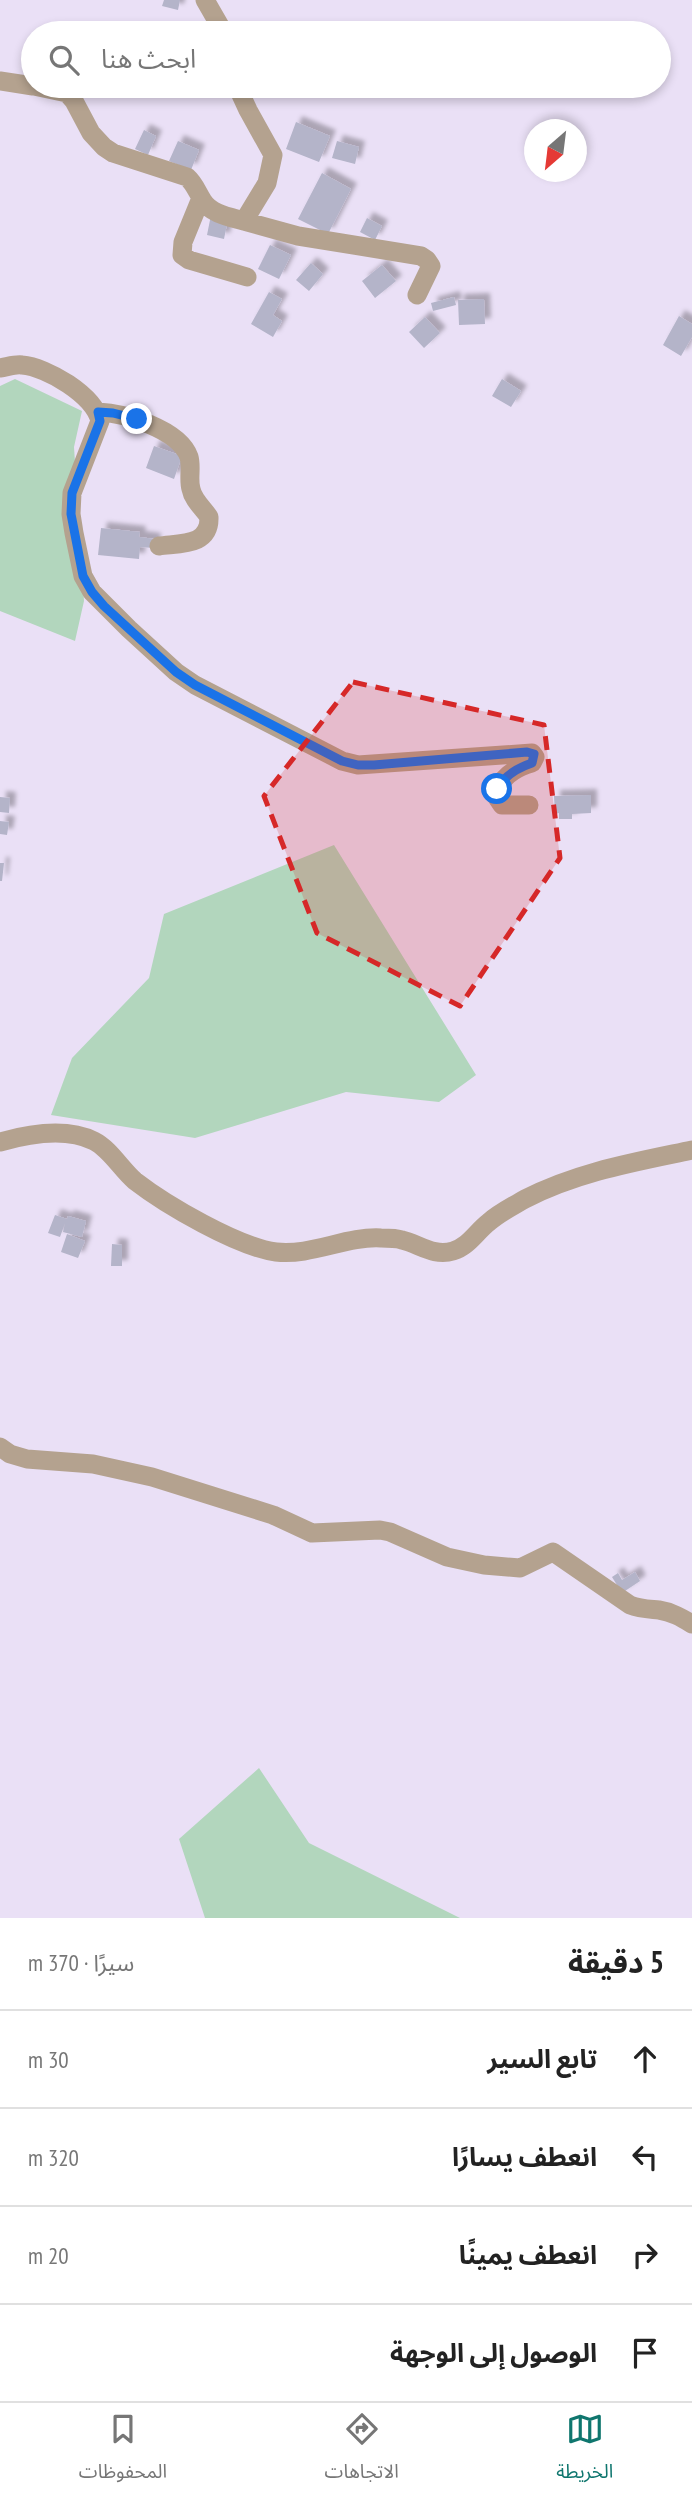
<!DOCTYPE html>
<html lang="ar">
<meta charset="utf-8">
<style>
:root{--surface:#fff;--page:#f6f6f6;--text:#222;--muted:#767676;--line:#e0e0e0;--accent:#0f766e}
body{margin:0;font-family:"PT Sans Narrow","Noto Sans Arabic",sans-serif;background:var(--page);color:var(--text);direction:rtl}
.compass{position:absolute;left:524px;top:119px;width:63px;height:63px;border-radius:50%;background:var(--surface);box-shadow:0 4px 10px #0003;rotate:208deg}
.stop{position:absolute;width:21px;height:21px;margin:-16px;border:5px solid #1a73e8;border-radius:50%;background:#fff}
.stop.end{background:#1a73e8;border-color:#fff;box-shadow:0 2px 7px #0008}
.list{margin:0;padding:0;list-style:none}
h2{display:flex;justify-content:space-between;align-items:center;height:91px;margin:0;padding:0 28px;font-size:30px}
h2 small{font-size:23px;font-weight:400;color:var(--muted)}
.list li{display:grid;grid-template-columns:46px 1fr auto;gap:21px;align-items:center;box-sizing:border-box;height:98px;padding:0 28px;border-top:2px solid var(--line)}
.list b{display:block;font-size:26px;white-space:nowrap}
.list em{font-size:23px;font-style:normal;color:var(--muted)}
.icon{flex:none;width:38px;height:38px;fill:none;stroke:currentColor;stroke-width:2;stroke-linecap:round;stroke-linejoin:round}
.map{position:relative;flex:none;width:692px;height:1918px;overflow:hidden;direction:ltr}
.search{position:absolute;background:var(--surface);box-shadow:0 4px 10px #0003;left:21px;right:21px;top:21px;height:77px;display:flex;align-items:center;gap:18px;box-sizing:border-box;padding:0 24px;border-radius:38px;color:var(--muted);font-size:26px}
.sheet{height:483px;background:var(--surface)}
nav{display:flex;justify-content:space-around;align-items:center;box-sizing:border-box;height:98px;border-top:2px solid var(--line);background:var(--surface);font-size:19px;color:var(--muted)}
nav a{display:grid;justify-items:center;gap:4px}
nav .on{color:var(--accent)}
.map>svg:first-child{display:block}
</style>
<div class="map">
<svg width="692" height="1918" viewBox="0 0 692 1918">
<defs>
<filter id="shadow"><feDropShadow dx="6" dy="-6" stdDeviation="2" flood-color="#0004"/></filter>
</defs>
<rect width="100%" height="100%" fill="#eae0f6"/>
<path fill="#b2d6bd" d="M 15,379 L 82,411 L 74,447 L 84,601 L 75,641 L 0,611 L 0,386 Z
M 334,845 L 476,1075 L 439,1102 L 346,1092 L 195,1138 L 51,1115 L 72,1058 L 149,978 L 164,914 Z
M 259,1768 L 309,1843 L 460,1918 L 205,1918 L 179,1839 Z"/>
<path fill="#b4b4c9" filter="url(#shadow)" d="M 164,0 L 180,0 L 178,10 L 162,6 Z
M 296,122 L 330,136 L 319,162 L 286,149 Z
M 144,130 L 156,136 L 148,155 L 135,149 Z
M 178,141 L 199,150 L 191,170 L 169,161 Z
M 337,141 L 359,147 L 355,164 L 332,158 Z
M 322,173 L 351,189 L 328,234 L 298,219 Z
M 211,215 L 228,219 L 224,239 L 207,235 Z
M 367,218 L 382,226 L 375,240 L 360,232 Z
M 270,245 L 291,255 L 279,279 L 258,269 Z
M 311,263 L 323,274 L 309,291 L 296,280 Z
M 382,265 L 396,281 L 375,298 L 362,281 Z
M 269,292 L 282,299 L 273,315 L 282,321 L 273,337 L 251,324 Z
M 454,297 L 456,305 L 433,311 L 431,303 Z
M 484,299 L 485,324 L 459,325 L 458,300 Z
M 679,316 L 692,324 L 692,337 L 681,356 L 663,345 Z
M 425,317 L 440,333 L 424,348 L 409,332 Z
M 502,379 L 521,391 L 511,407 L 492,396 Z
M 154,446 L 182,456 L 174,479 L 146,468 Z
M 101,528 L 140,532 L 139,537 L 155,539 L 154,548 L 140,547 L 139,559 L 98,555 Z
M 591,795 L 591,813 L 572,814 L 572,819 L 559,819 L 559,813 L 555,814 L 554,796 Z
M 0,797 L 10,798 L 9,813 L 0,812 Z
M 0,821 L 9,822 L 7,835 L 0,834 Z
M 0,863 L 4,863 L 2,881 L 0,881 Z
M 55,1215 L 67,1219 L 68,1216 L 86,1221 L 82,1237 L 63,1232 L 65,1223 L 60,1237 L 48,1233 Z
M 67,1234 L 85,1241 L 78,1258 L 61,1252 Z
M 112,1244 L 122,1245 L 122,1266 L 111,1266 Z
M 635,1572 L 640,1581 L 622,1593 L 612,1577 L 618,1573 L 622,1580 Z"/>
<g fill="none" stroke-linecap="round" stroke-linejoin="round">
<path stroke="#b4a28f" stroke-width="19" d="M 205,0 L 224,33
M 0,81 L 33,86
M 34,86 L 67,93 L 74,101 L 91,133 L 104,147 L 113,153 L 187,177 C 195,184 197,192 203,201 C 211,214 230,217 244,221 L 267,183 L 273,155 L 248,110 L 237,86
M 201,198 L 183,242 L 182,255 L 189,260 L 247,277
M 244,221 L 298,236 L 421,256 L 427,260 L 431,266 L 417,295
M 0,368 C 7,367 15,364 22,365 C 47,367 94,395 100,421 L 72,493 L 71,514 L 74,533 L 83,576 L 92,592 L 129,629 L 176,672 L 195,685 L 342,761 L 358,765 L 532,753 L 535,757 L 532,763 C 515,768 499,778 496,796 L 502,805 L 529,805
M 98,412 C 124,413 179,429 189,457 C 192,467 188,479 191,489 C 193,500 203,508 209,517 C 210,546 181,543 159,546
M 0,1142 C 28,1134 66,1127 94,1141 C 110,1149 121,1169 135,1181 C 166,1205 238,1247 276,1252 C 312,1256 346,1236 381,1238 C 388,1238 396,1238 402,1240 C 419,1244 434,1257 453,1251 C 469,1246 476,1232 489,1222 C 499,1213 513,1206 525,1199 C 577,1172 635,1162 692,1150
M 0,1447 L 10,1454 L 27,1459 L 93,1464 L 152,1477 L 273,1515 L 312,1533 L 380,1530 L 390,1532 L 447,1557 L 484,1565 L 520,1568 L 553,1552 L 630,1605 C 640,1609 649,1609 659,1610 C 672,1612 682,1618 692,1624"/>
</g>
<g fill="none" stroke-linecap="round" stroke-linejoin="round">
<path stroke="#1a73e8" stroke-width="9" d="M 137,419 L 113,413 L 98,412 L 100,421 L 72,493 L 71,514 L 83,576 L 92,592 L 104,606 L 176,672 L 195,685 L 342,761 L 358,765 L 374,765 L 527,752 L 534,754 L 532,763 C 517,768 505,775 497,789"/>
</g>
<path fill="#d62828" fill-opacity="0.2" stroke="#d62828" stroke-width="5" stroke-dasharray="14 9" stroke-linejoin="round" d="M 353,682 L 544,725 L 560,858 L 460,1006 L 317,933 L 264,796 Z"/>
</svg>
<svg class="compass" viewBox="-18 -18 36 36"><path d="M0-13l5 13h-10z" fill="#e53935"/><path d="M0 13l5-13h-10z" fill="#767676"/></svg>
<div class="stop" style="left:497px;top:789px"></div>
<div class="stop end" style="left:137px;top:419px"></div>
<div class="search"><svg class="icon" aria-label="search" viewBox="0 0 24 24"><circle cx="10" cy="10" r="6"/><path d="M15 15l6 6"/></svg>ابحث هنا</div>
</div>
<section class="sheet">
<h2>5 دقيقة<small>سيرًا · 370 m</small></h2>
<ul class="list">
<li><svg class="icon" aria-label="ahead" viewBox="0 0 24 24"><path d="M12 20V5M6 11l6-6 6 6"/></svg><div><b>تابع السير</b></div><em>30 m</em></li>
<li><svg class="icon" aria-label="left" viewBox="0 0 24 24"><path d="M17 20v-9H6M10 6l-5 5 5 5"/></svg><div><b>انعطف يسارًا</b></div><em>320 m</em></li>
<li><svg class="icon" aria-label="right" viewBox="0 0 24 24"><path d="M7 20v-9h11M14 6l5 5-5 5"/></svg><div><b>انعطف يمينًا</b></div><em>20 m</em></li>
<li><svg class="icon" aria-label="arrive" viewBox="0 0 24 24"><path d="M6 21V4h12l-3 4 3 4H6"/></svg><div><b>الوصول إلى الوجهة</b></div></li>
</ul>
</section>
<nav>
<a class="on"><svg class="icon" aria-label="map" viewBox="0 0 24 24"><path d="M3 6l6-2 6 2 6-2v14l-6 2-6-2-6 2zM9 4v14M15 6v14"/></svg>الخريطة</a>
<a><svg class="icon" aria-label="directions" viewBox="0 0 24 24"><path d="M12 3l9 9-9 9-9-9zM9 14v-3h6M13 9l2 2-2 2"/></svg>الاتجاهات</a>
<a><svg class="icon" aria-label="saved" viewBox="0 0 24 24"><path d="M7 4h10v16l-5-4-5 4z"/></svg>المحفوظات</a>
</nav>
